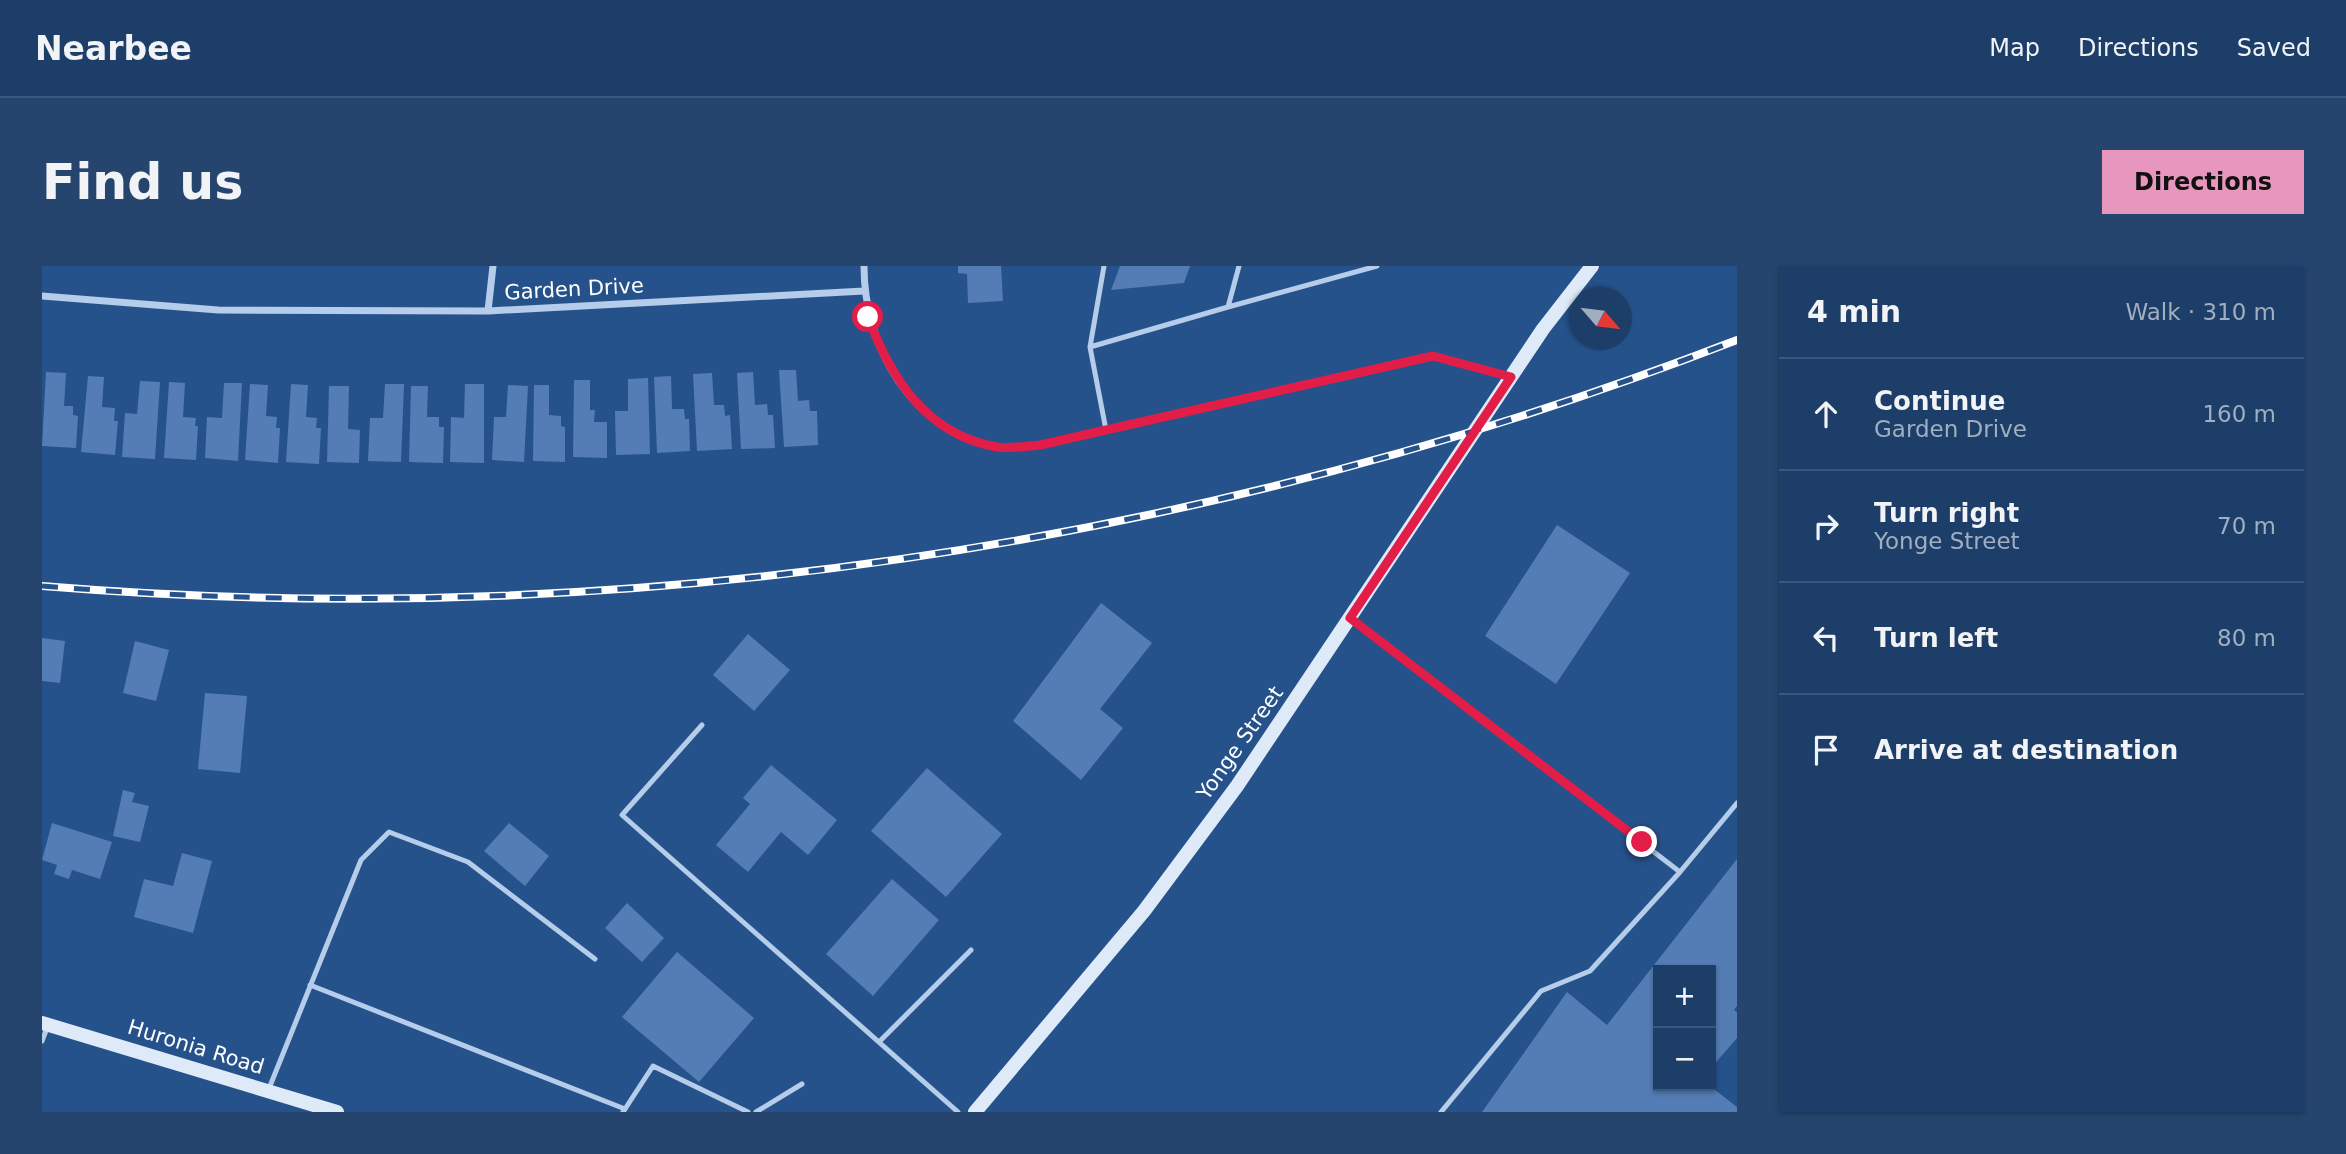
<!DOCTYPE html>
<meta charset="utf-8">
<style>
:root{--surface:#1c3e68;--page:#25456e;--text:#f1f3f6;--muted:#a0aec0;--line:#3a577c;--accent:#e797bd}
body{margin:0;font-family:"DejaVu Sans",sans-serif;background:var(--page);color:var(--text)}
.controls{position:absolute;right:21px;bottom:21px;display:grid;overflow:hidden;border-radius:0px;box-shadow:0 2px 5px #0004}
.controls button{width:63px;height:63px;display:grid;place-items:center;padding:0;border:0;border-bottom:2px solid var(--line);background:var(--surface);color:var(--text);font:35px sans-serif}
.compass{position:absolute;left:1527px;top:21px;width:63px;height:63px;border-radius:50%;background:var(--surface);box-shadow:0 2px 5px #0004;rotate:118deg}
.stop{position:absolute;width:21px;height:21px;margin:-16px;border:5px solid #e11d48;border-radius:50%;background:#fff}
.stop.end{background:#e11d48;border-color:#fff;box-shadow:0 2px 7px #0008}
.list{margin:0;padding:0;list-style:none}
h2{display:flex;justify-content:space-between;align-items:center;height:91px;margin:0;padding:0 28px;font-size:30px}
h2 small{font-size:23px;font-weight:400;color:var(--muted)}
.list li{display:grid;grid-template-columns:46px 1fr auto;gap:21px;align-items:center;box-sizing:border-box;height:112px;padding:0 28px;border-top:2px solid var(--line)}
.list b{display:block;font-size:26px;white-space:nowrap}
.list p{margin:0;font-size:23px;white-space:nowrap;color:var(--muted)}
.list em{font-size:23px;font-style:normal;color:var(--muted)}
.icon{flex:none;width:38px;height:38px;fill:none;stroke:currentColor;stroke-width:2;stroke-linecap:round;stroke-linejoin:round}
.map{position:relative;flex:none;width:1695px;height:846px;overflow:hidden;border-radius:0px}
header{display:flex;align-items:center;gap:42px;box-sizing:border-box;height:98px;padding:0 35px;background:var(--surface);border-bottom:2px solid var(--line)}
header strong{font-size:33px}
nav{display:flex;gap:38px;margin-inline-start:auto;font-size:24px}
.intro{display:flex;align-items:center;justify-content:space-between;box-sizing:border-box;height:168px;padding:0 42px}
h1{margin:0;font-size:49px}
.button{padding:18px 32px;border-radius:0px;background:var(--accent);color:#111;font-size:24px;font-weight:700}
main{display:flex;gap:42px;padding:0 42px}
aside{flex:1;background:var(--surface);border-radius:0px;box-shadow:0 2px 5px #0004}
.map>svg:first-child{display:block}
</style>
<header>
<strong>Nearbee</strong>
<nav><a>Map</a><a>Directions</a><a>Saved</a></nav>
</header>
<div class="intro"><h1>Find us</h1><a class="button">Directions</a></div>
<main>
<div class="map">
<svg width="1695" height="846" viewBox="0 0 1695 846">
<rect width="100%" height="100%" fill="#26528b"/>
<path fill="#537db4" d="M 916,0 L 959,0 L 961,35 L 926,37 L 925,8 L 916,7 Z
M 1078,0 L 1148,0 L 1142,17 L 1069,24 Z
M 737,104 L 754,104 L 756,135 L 767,134 L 768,145 L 775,145 L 776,179 L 742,181 Z
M 4,106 L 24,107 L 22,140 L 31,140 L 31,149 L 36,150 L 34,182 L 0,180 Z
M 711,106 L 713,139 L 725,138 L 726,149 L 731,149 L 733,182 L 699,183 L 695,107 Z
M 670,107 L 672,139 L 682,139 L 683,150 L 688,149 L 690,183 L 655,185 L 651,108 Z
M 46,110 L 62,111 L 60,141 L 73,142 L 72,155 L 76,155 L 73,189 L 39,186 Z
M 629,110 L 630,143 L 642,143 L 643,153 L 647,153 L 648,185 L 615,187 L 612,111 Z
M 606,112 L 608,188 L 574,189 L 573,145 L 586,145 L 586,113 Z
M 532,114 L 548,114 L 548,144 L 553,144 L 552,156 L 565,156 L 565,192 L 531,191 Z
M 98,115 L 118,116 L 113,193 L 80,191 L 83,147 L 95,148 Z
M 127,116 L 143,117 L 141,151 L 154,152 L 153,160 L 156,160 L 154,194 L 122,192 Z
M 182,117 L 200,117 L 196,195 L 163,192 L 165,151 L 180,152 Z
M 208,118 L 226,119 L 224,150 L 235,151 L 234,162 L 238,162 L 236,197 L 203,194 Z
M 249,118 L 266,119 L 264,151 L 275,152 L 274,162 L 279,162 L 277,198 L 244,196 Z
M 343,118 L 362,118 L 359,196 L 326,195 L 328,152 L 341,152 Z
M 423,118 L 442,118 L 442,197 L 408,196 L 409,151 L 422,152 Z
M 466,119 L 486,120 L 482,196 L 450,194 L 452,151 L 464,151 Z
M 492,119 L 507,119 L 507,149 L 519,150 L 519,160 L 523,161 L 523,196 L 491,195 Z
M 287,120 L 307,120 L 306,163 L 318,164 L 317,197 L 285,196 Z
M 369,120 L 386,120 L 385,151 L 397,151 L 397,161 L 402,161 L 401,197 L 367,196 Z
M 1515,259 L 1588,307 L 1514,418 L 1443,370 Z
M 1059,337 L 1110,377 L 1058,443 L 1081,462 L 1039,514 L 971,455 Z
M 706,368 L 748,404 L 712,445 L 671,409 Z
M 0,372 L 23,375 L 18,417 L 0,415 Z
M 93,375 L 127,384 L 114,435 L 81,427 Z
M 163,427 L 205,430 L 198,507 L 156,503 Z
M 729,499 L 795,554 L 766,589 L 739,566 L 706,606 L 674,579 L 708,538 L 701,532 Z
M 885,502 L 960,568 L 904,631 L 829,565 Z
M 81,524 L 93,527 L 90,536 L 107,540 L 98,576 L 71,570 Z
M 10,557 L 70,576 L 58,613 L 30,604 L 27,613 L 12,608 L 15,599 L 0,594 Z
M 467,557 L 507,590 L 483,620 L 442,585 Z
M 140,587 L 170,595 L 151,667 L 92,651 L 102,613 L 131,620 Z
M 1695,593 L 1695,740 L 1692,744 L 1695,746 L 1695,772 L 1669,802 L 1669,704 L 1616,704 L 1616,820 L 1668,820 L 1695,841 L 1695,846 L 1440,846 L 1525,726 L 1565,759 Z
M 850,613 L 897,654 L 831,730 L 784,688 Z
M 585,637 L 622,672 L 600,696 L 563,662 Z
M 635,686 L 712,752 L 657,816 L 580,751 Z"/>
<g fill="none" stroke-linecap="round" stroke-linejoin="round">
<path stroke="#b5ccea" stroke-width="5" d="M 1186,41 L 1335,0
M 1048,81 L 1062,0
M 1064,164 L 1048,81 L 1186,41 L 1197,0
M 1308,352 L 1638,606
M 660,459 L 580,549 L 916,846
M 268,719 L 583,843 L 581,846
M 0,775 L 5,762
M 837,776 L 929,684
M 226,825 L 319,594 L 347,566 L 426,596 L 553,693
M 583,843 L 611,800 L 706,846
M 714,846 L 760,818
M 1399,846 L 1499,725 L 1548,705 L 1638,606 L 1695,537"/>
<path stroke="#b5ccea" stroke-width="7" d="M 822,0 C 822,81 870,166 955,181 C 968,183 985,180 998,179 L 1391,90 L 1469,111
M 0,30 L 176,44 L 446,45 L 822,25
M 446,45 L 451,0"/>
<path stroke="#dfeaf8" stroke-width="14" d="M 0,757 L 295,846
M 933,846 L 1102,645 L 1195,520 L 1501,63 L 1550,0"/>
<g stroke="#fff" stroke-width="8">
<path id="rail" d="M 0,320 C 575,367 1157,282 1695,74"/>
</g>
<use href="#rail" stroke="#26528b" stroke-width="5" stroke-dasharray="16" stroke-linecap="butt"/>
</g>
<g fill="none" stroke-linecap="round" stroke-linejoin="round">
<path stroke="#e11d48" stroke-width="9" d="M 826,51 C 849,113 885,169 955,181 C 969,183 985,180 998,179 L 1391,90 L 1469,111 L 1308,352 L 1600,576"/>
</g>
<g text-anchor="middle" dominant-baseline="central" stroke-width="6" stroke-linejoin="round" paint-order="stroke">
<g font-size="21" fill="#fff" stroke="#26528b">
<text transform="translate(532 23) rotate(-3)">Garden Drive</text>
<text transform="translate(1198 477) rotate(-55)">Yonge Street</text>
<text transform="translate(154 781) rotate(17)">Huronia Road</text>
</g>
</g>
</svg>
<div class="controls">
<button>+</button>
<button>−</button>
</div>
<svg class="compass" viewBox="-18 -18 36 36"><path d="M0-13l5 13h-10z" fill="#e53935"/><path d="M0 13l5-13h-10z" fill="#a0aec0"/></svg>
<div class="stop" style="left:826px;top:51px"></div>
<div class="stop end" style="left:1600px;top:576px"></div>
</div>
<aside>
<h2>4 min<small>Walk · 310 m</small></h2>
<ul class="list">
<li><svg class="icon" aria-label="ahead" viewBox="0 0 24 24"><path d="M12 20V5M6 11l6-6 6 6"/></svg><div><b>Continue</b><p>Garden Drive</p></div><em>160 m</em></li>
<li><svg class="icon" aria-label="right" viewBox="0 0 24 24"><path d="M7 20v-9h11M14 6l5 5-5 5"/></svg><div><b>Turn right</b><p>Yonge Street</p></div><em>70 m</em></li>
<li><svg class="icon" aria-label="left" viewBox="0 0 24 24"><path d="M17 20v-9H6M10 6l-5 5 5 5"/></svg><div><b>Turn left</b></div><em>80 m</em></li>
<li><svg class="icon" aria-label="arrive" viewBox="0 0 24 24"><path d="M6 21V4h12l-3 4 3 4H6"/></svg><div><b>Arrive at destination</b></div></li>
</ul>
</aside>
</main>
